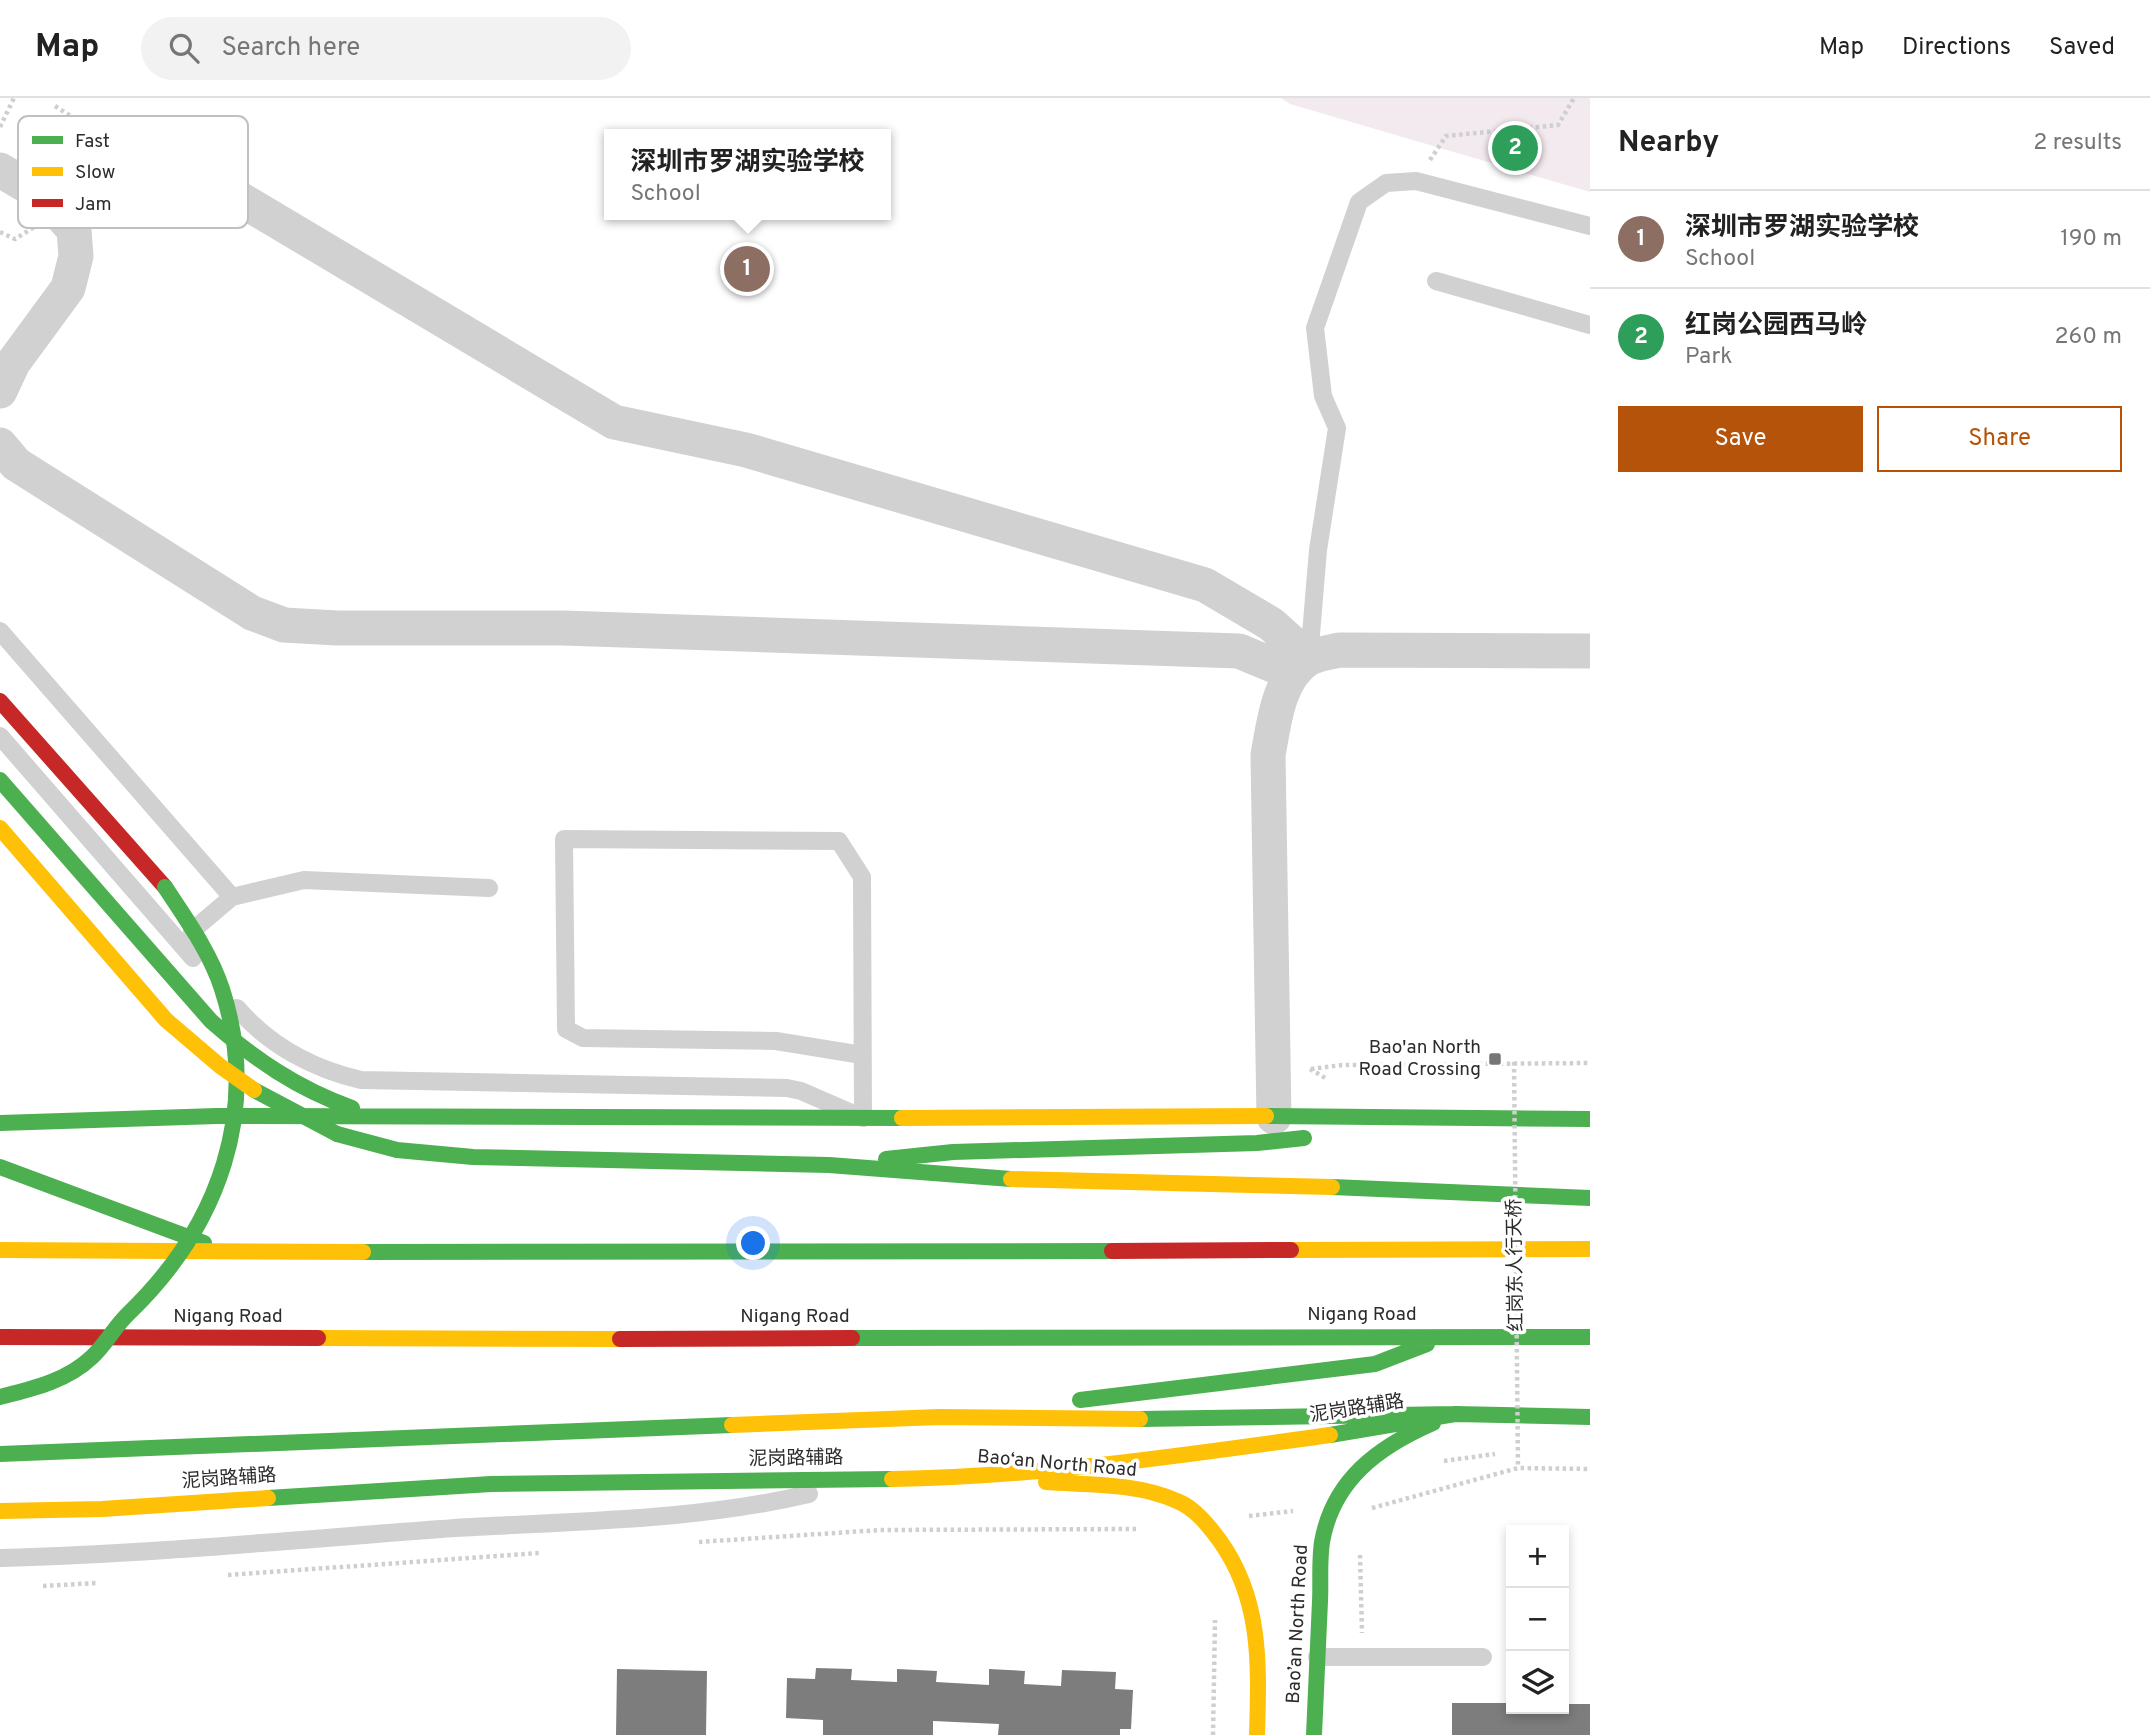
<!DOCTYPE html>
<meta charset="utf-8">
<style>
:root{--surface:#fff;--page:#f2f2f2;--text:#222;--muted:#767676;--line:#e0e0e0;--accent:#b45309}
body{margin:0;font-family:Overpass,"Noto Sans SC",sans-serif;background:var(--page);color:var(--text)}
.controls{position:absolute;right:21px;bottom:21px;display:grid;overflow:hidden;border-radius:0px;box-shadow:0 4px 10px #0003}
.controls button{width:63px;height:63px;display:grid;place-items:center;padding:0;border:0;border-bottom:2px solid var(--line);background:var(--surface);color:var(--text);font:35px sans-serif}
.you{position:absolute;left:754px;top:1146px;width:24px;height:24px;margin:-18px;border:5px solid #fff;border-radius:50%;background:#1a73e8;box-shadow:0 0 0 10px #1a73e833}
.badge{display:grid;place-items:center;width:46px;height:46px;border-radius:50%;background:var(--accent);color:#fff;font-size:23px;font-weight:700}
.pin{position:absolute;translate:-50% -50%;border:4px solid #fff;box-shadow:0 2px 7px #0006}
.popup{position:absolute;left:604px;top:31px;width:287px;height:91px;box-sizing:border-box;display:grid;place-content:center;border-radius:0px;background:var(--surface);filter:drop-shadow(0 2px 5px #0005);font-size:23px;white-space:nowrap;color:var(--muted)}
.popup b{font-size:26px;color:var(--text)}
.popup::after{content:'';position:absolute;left:50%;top:100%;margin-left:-14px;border:14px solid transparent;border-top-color:var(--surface)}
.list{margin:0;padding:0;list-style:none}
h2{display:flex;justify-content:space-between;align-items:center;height:91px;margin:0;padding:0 28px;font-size:30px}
h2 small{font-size:23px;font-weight:400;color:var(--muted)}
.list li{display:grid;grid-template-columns:46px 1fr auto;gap:21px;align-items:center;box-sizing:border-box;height:98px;padding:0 28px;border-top:2px solid var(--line)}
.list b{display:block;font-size:26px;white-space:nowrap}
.list p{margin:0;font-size:23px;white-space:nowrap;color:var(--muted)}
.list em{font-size:23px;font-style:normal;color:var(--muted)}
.actions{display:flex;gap:14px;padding:21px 28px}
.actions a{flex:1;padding:16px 0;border:2px solid var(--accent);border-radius:0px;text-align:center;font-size:24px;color:var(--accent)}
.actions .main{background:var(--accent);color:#fff}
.icon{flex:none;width:38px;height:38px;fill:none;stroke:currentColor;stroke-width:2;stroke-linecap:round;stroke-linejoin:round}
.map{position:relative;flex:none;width:1590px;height:1637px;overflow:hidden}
header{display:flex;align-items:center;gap:42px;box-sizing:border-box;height:98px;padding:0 35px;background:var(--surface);border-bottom:2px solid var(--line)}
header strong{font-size:33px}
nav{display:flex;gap:38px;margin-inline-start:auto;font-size:24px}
.search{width:490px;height:63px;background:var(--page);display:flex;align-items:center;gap:18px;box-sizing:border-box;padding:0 24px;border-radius:38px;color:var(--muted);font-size:26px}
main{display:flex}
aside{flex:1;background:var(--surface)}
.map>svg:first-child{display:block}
</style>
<header>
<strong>Map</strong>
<div class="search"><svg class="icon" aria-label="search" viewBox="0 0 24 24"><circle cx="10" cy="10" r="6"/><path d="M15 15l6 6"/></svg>Search here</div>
<nav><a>Map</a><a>Directions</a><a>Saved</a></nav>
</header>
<main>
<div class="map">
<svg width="1590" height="1637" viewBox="0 0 1590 1637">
<rect width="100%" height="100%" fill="#fff"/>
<path fill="#f3eaef" d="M 1281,0 L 1590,0 L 1590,94 L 1290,6 Z"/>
<path fill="#7d7d7d" d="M 816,1570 L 852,1571 L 851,1582 L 897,1584 L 897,1571 L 937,1573 L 936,1584 L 989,1587 L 989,1571 L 1025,1573 L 1024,1586 L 1061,1588 L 1062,1572 L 1116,1574 L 1115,1591 L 1133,1592 L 1131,1631 L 1120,1631 L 1120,1637 L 998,1637 L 999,1626 L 933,1623 L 933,1637 L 823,1637 L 823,1622 L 786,1620 L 787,1580 L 815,1581 Z
M 617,1571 L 707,1573 L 706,1637 L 616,1637 Z
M 1452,1605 L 1511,1605 L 1511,1611 L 1564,1611 L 1564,1606 L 1590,1606 L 1590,1637 L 1452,1637 Z"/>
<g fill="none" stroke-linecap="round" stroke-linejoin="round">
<path stroke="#cfcfcf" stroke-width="4.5" stroke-dasharray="3.5 3.5" stroke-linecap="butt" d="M 55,8 L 141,63
M 0,29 L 14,0
M 1430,62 L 1446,38 L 1558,27 L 1574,0
M 1310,971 L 1327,981
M 1311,971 L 1342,967 L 1590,965
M 1444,1363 L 1495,1356
M 1372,1410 L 1518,1370 L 1590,1371
M 1249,1418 L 1293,1413
M 699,1444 L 880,1432 L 1138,1431
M 1360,1457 L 1362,1535
M 228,1477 L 540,1455
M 43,1488 L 97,1485
M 1213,1637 L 1215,1522"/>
<path stroke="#d1d1d1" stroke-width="18" d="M 1436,183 L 1590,227
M 0,533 L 232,799
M 1309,560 L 1318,452 L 1337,330 L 1323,298 L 1315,230 L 1359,104 L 1386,85 L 1416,83 L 1590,128
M 0,638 L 193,860
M 192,833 L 232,799 L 304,782 L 489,790
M 237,910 C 269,947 313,971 361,982 L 787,990 L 801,993 L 863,1020 L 862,779 L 839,743 L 564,741 L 566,931 L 583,940 L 776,943 L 862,957
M 0,1460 C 152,1456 303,1441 455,1430 C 572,1423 694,1423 809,1396
M 1317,1559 L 1483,1559"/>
<path stroke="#d1d1d1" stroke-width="35" d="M 0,72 L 44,98 L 74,132 L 76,158 L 68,190 L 13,265 L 0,293
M 230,95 L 614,324 L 746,352 L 1205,487 L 1271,526 L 1309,560
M 0,347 L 16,366 L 252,515 L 284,527 L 337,530 L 563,530 L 1239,553 L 1292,575
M 1274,1019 L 1268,657 C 1274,625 1278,580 1308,561 C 1316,556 1330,554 1340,552 L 1590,553"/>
<path stroke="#4caf50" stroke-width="16" d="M 0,682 L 211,923 C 254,961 298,991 352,1010
M 1266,1018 L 1590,1021
M 0,1025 L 217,1018 L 902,1020
M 337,1036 L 397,1052 L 473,1059 L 829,1067 L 1011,1081
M 886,1061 L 953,1054 L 1257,1045 L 1304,1040
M 0,1069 L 204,1145
M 1332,1089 L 1590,1100
M 363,1154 L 1112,1153
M 852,1240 L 1590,1239
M 1080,1302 L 1375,1266 L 1427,1246
M 1140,1321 L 1455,1316
M 1330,1337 L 1455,1316 L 1590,1319
M 0,1356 L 732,1327
M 268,1400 L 491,1386 L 892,1381
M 1314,1637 C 1316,1592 1318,1548 1320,1503 C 1321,1484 1319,1464 1322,1444 C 1333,1382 1378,1349 1433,1325"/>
<path stroke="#ffc107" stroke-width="16" d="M 902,1020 L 1266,1018
M 1011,1081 L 1332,1089
M 0,1152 L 363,1154
M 1291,1152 L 1590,1151
M 318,1240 L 620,1241
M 732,1327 L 939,1319 L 1140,1321
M 892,1381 C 1039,1379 1184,1357 1330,1337
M 1046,1384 C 1089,1387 1137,1385 1177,1403 C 1195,1410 1209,1428 1220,1443 C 1262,1502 1259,1567 1257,1637
M 0,1413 L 102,1411 L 268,1400"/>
<path stroke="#c62828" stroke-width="16" d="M 0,603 L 165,789
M 1112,1153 L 1291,1152
M 0,1239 L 318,1240
M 620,1241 L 852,1240"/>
<path stroke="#cfcfcf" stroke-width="4.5" stroke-dasharray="3.5 3.5" stroke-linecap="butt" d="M 0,134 L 15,141 L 141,63
M 1514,964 L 1518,1370"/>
<path stroke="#4caf50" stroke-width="16" d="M 254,992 L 337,1036
M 0,1299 C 32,1291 67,1283 92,1259 C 106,1246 115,1228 129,1215 C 219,1128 261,1012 222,891 C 210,854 186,821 165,789"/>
<path stroke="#ffc107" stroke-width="16" d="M 0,730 L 166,922 L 220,968 L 254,992"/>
</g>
<rect fill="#767676" stroke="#fff" stroke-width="2.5" x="1488" y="954" width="14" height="14" rx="3.5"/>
<g text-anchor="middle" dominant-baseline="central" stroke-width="7" stroke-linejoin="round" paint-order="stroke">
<g font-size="19" fill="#2c2c2c" stroke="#fff" text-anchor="end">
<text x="1481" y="950">Bao'an North<tspan x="1481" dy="22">Road Crossing</tspan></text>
</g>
<g font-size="19" fill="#2c2c2c" stroke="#fff">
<text transform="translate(1516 1167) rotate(-91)">红岗东人行天桥</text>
<text x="1362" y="1217">Nigang Road</text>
<text x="228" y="1219">Nigang Road</text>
<text x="795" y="1219">Nigang Road</text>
<text transform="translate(1357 1311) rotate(-9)">泥岗路辅路</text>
<text transform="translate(796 1361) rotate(-1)">泥岗路辅路</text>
<text transform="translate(1057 1366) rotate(5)">Bao‘an North Road</text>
<text transform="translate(229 1381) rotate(-4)">泥岗路辅路</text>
<text transform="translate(1298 1526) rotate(-87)">Bao’an North Road</text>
</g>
</g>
<rect x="18" y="18" width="230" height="112" rx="10" fill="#fff" stroke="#c0c0c0" stroke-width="2"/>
<rect x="32" y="38" width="31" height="8" fill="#4caf50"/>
<rect x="32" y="69" width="31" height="9" fill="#ffc107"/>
<rect x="32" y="101" width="31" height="8" fill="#c62828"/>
<g font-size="19" fill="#2c2c2c">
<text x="75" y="49">Fast</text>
<text x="75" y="80">Slow</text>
<text x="75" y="112">Jam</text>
</g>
</svg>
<div class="controls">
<button>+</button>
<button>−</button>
<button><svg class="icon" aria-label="layers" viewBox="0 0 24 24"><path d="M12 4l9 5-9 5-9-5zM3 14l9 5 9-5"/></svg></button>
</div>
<div class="you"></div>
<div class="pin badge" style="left:747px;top:171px;background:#8d6e63">1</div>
<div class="popup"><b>深圳市罗湖实验学校</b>School</div>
<div class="pin badge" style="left:1515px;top:50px;background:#2e9e5b">2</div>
</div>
<aside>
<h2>Nearby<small>2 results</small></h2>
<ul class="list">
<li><span class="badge" style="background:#8d6e63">1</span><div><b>深圳市罗湖实验学校</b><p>School</p></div><em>190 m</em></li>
<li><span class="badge" style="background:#2e9e5b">2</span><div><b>红岗公园西马岭</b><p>Park</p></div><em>260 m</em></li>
</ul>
<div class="actions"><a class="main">Save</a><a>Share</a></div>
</aside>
</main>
